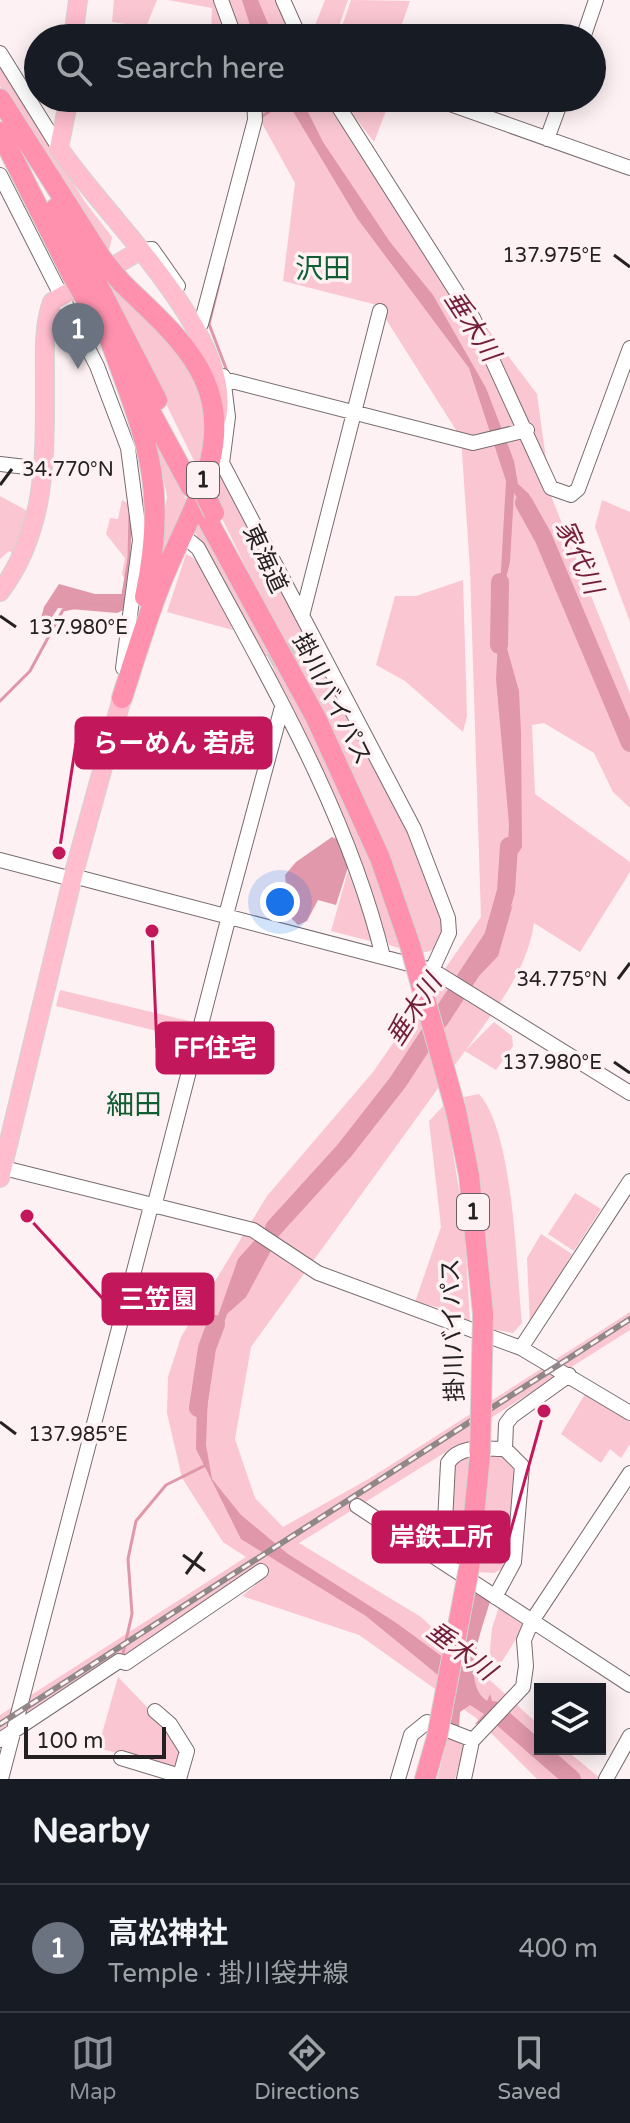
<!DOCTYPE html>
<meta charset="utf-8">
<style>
:root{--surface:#171b24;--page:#242831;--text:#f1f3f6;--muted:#9ea1a6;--line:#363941;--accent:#8c9099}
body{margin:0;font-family:"Varela Round","Noto Sans JP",sans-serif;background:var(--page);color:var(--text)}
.controls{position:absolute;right:24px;bottom:24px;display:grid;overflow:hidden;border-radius:0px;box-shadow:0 4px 20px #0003}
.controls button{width:72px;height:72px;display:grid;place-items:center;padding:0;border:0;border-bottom:2px solid var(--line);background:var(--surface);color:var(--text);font:40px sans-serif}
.scale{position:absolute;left:24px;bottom:20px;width:142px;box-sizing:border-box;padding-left:8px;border:4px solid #252122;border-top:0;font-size:22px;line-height:28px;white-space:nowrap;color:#252122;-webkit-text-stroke:6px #fef1f3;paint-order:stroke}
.you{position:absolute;left:280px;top:902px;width:28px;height:28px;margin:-20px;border:6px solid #fff;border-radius:50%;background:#1a73e8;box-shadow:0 0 0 12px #1a73e833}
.badge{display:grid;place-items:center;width:52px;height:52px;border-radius:50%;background:var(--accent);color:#fff;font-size:26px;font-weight:700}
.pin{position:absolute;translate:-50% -66px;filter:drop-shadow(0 2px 4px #0008)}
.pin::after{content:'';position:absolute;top:42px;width:28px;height:24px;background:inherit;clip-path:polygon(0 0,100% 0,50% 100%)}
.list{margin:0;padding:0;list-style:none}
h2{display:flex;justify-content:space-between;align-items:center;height:104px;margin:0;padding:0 32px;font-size:34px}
h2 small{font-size:26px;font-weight:400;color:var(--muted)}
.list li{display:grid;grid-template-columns:52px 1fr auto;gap:24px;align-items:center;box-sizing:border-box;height:128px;padding:0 32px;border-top:2px solid var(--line)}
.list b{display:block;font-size:30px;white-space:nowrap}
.list p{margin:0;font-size:26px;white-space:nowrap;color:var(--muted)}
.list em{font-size:26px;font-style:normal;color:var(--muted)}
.icon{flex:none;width:44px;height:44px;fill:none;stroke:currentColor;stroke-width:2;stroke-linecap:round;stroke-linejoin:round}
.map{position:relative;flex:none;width:630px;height:1779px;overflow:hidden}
.search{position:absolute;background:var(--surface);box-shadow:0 4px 20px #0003;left:24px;right:24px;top:24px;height:88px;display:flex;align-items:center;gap:20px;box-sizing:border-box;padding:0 28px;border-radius:44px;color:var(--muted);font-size:30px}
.sheet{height:232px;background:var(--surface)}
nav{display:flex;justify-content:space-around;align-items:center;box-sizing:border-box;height:112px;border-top:2px solid var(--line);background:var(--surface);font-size:22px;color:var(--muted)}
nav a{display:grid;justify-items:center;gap:4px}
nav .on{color:var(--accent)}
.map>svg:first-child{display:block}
</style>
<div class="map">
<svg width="630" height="1779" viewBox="0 0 630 1779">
<rect width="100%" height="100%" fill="#fef1f3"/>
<path fill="#fac6d1" d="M 114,0 L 157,0 L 146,27 L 112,22 Z
M 168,0 L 284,0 L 298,38 L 220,38 L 211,33 L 212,8 Z
M 325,0 L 348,0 L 335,38 L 310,38 Z
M 351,0 L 410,1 L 397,38 L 338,38 Z
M 0,64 L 85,202 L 112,237 L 108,255 L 42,146 L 12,111 L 0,86 Z
M 248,98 L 391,98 L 374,142 L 353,115 L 484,324 L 537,394 L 551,496 L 630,693 L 630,808 L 613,792 L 594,753 L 544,723 L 532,725 L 535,794 L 630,862 L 630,872 L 580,952 L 534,923 C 527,972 494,1011 466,1050 L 494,1022 L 512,1036 L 513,1046 L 496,1070 L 465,1051 L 251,1347 L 235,1439 L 255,1498 L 283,1527 L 372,1477 L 630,1312 L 630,1330 L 481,1424 L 473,1444 L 446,1452 L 299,1543 L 421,1617 L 540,1726 L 540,1749 L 565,1749 L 601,1779 L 537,1779 L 476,1718 L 359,1635 L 242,1596 L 270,1573 L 260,1566 L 0,1737 L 0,1715 L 246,1557 L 223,1542 L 182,1478 L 167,1413 L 168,1377 L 181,1337 L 267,1196 L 373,1072 L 481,917 L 470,569 L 461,438 L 377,305 L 283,281 L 295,183 Z
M 84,237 L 180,351 L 207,407 L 200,473 Z
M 156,442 L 188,503 L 147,607 L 167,497 Z
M 218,463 C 283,589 356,716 416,844 C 424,863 449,926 440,943 C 429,960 404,949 389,945 L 329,790 L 286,707 L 271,661 L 270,623 L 261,598 L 206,486 Z
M 0,496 L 31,513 L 16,556 L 9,551 L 0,559 Z
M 122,500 L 131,505 L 128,585 L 122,574 L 125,558 L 106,534 L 110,518 L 118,519 Z
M 602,500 L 630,512 L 630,622 L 595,527 Z
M 196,520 L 200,523 L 269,655 L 261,658 L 191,525 Z
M 186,554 C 210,564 222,607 233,630 L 167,612 Z
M 463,580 L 467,716 L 463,732 L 405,681 L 376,665 L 395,596 L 416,596 Z
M 348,871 L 374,942 L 331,931 Z
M 60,990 L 193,1022 L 189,1039 L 56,1006 Z
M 479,1094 C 514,1133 516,1267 522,1323 L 513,1333 L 492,1329 L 464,1097 Z
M 445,1104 L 464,1221 L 470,1321 L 457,1318 L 449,1310 L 415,1302 L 441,1227 L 429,1121 Z
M 575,1193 L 601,1209 L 574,1251 L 548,1234 Z
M 541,1234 L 572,1254 L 530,1325 L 527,1258 Z
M 585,1394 L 630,1422 L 630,1444 L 621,1458 L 610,1449 L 601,1463 L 561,1434 Z
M 469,1455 L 460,1565 L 447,1555 L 455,1460 Z
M 508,1455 L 518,1466 L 506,1567 L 494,1573 L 476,1572 L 485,1456 Z
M 500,1604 L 527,1622 L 492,1677 L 488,1672 L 492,1628 Z
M 118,1677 L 172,1733 L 182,1749 L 173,1768 L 98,1748 Z
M 448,1737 L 458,1739 L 464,1747 L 455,1779 L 437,1779 Z"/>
<path fill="#e098aa" d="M 59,584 L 95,594 L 125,594 L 126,609 L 117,613 L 58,608 L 48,623 L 40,622 L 44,607 Z
M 332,837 L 339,840 L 349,864 L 336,905 L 318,900 L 307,921 L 298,925 L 289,916 L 282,891 L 286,884 L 285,875 L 296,862 Z"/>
<path fill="#df97a9" d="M 242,0 L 258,0 L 274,38 L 254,38 Z
M 285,98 L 301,98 L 323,142 L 390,242 L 433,295 L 486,388 L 514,461 L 518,484 L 529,494 L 539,532 L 514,493 L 510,562 L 499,606 L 506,481 L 469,368 L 357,218 Z
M 499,620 L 519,691 L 521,734 L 522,847 L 507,870 L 509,824 L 496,679 Z
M 513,904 L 498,956 L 479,976 L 447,1025 L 425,1046 Z
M 295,1206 L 246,1297 L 227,1314 L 209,1366 L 206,1445 L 212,1479 L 241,1515 L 288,1554 L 395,1622 L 459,1669 L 473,1582 L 492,1594 C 485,1624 458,1680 487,1701 L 490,1694 L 494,1708 L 573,1779 L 561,1779 L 492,1720 L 475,1724 L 484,1714 L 470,1705 L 460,1712 L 459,1728 L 446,1727 L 455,1689 L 366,1616 L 241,1539 L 196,1449 L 197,1395 L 208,1344 L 238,1259 L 271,1222 Z"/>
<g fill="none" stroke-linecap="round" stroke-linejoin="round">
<path stroke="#df97a9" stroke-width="3" d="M 261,117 L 289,98
M 223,268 L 209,324 L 227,371
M 0,701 L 30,671 L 63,610 L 96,603 L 121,607 L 129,558 L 130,515
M 122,1658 L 132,1614 L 128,1559 L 136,1521 L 166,1485 L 206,1465"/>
<path stroke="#df97a9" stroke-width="18" d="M 524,503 L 543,537 L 630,743
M 499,645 L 500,582
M 274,1228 L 344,1151 L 398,1082 L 493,937 L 506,891 L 509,846
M 198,1408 L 207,1348 L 216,1324
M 493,1710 L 572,1779"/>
<path stroke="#d3c7c9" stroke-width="14" stroke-dasharray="14 7" stroke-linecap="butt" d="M 270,661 L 303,642"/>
<g stroke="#776c6f" stroke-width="16">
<path id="minor" d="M 221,0 L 235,38
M 283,0 L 300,38
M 583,38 L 596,0
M 0,53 L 59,148
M 333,98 L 473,318 L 551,488 L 571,495 L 578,489 L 630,348
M 433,98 L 630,168
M 547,139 L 562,98
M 0,175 L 97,366 L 128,448 L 140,540 L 123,668
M 141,250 L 152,249 L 178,286
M 201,324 L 255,120 L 254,98
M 223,376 L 228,417 L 222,463 L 414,829 L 448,918 L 449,933 L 432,970
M 224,379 L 473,443 L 527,430
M 0,464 L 43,469
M 181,534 L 198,548 C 268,678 348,812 383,957
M 302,616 L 380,311
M 0,860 L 72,879
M 73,876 L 432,970 L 630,1093
M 226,915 L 282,707
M 0,1167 L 253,1230 L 318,1273 L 521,1348 L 630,1413
M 154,1207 L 229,916
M 521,1348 L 630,1181
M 505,1449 L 506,1424 L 512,1416 L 569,1375
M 357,1506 L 630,1685
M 443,1562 L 448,1463 C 460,1444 485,1449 505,1449 L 522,1466 L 514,1562 L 495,1597
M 155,1711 L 170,1724 L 187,1751 L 179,1779
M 0,1740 L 119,1661 L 126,1663 L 261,1571
M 121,1758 L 180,1776
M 1,1779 L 151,1206
M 398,1779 L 411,1735 L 427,1722 L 473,1740
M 464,1779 L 472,1741 L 523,1687 L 526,1666 L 524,1640 L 532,1621 L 630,1473
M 606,1779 L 630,1736"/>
</g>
<g stroke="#d3d3d3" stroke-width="20">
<path id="major" d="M 73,38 L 78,0
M 69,98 L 59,148 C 103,214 235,335 217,418
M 0,592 C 47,530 45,456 45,381 C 45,354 43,327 52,302 L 141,250
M 0,1178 L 73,876 L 122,698"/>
</g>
<g stroke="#d3d3d3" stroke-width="22">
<path id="highway" d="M 0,99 L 102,259
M 0,132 L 72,275
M 56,208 L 88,266
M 121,282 C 150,311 187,341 204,379 C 237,449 183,523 159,588 C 145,624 134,661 122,698
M 102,293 L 157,400
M 87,301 L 115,347
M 109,337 C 146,440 169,485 145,597
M 138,389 L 191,487
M 207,519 L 316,718 L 380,858 L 410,945
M 456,1111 L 469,1175 L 483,1314
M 469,1568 L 480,1454
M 425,1779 L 437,1737"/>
</g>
<use href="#minor" stroke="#fff" stroke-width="14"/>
<use href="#major" stroke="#ffbdce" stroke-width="18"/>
<use href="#highway" stroke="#ff91ae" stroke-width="20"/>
<g stroke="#8f8788" stroke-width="6">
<path id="rail" d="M 0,1724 L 630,1319"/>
</g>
<use href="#rail" stroke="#fef1f3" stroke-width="3" stroke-dasharray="9" stroke-linecap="butt"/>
<g stroke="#d3d3d3" stroke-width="22" stroke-linecap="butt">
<path id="highway-bridge" d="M 102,259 L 121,282
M 88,266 L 102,293
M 72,275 L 87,301
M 197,478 L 214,513
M 410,945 L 456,1111
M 480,1454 L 483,1314
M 437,1737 L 469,1568"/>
</g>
<use href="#highway-bridge" stroke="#ff91ae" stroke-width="20"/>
</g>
<path fill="none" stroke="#252122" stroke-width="3" d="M 614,255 L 630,267M 0,485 L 12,469M 0,616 L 16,627M 618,979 L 630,963M 614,1062 L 630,1073M 0,1422 L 16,1434M 183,1555 L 205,1571M 186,1574 L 202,1552"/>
<g text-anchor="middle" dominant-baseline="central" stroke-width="7" stroke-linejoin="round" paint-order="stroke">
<g fill="#fef1f3" stroke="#665f61" stroke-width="2">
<rect x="187" y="462" width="32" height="36" rx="6"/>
<rect x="457" y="1194" width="32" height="36" rx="6"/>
</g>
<g font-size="22" font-weight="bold" fill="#252122">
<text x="203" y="480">1</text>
<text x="473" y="1212">1</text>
</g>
<g font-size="24" fill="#252122" stroke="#fef1f3">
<text transform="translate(265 559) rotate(65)">東海道</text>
<text transform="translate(332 699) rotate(63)">掛川バイパス</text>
<text transform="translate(453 1330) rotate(-92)">掛川バイパス</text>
</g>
<g font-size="26" font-style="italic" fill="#721e3b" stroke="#fef1f3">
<text transform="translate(472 326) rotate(57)">垂木川</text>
<text transform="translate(579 557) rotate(66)">家代川</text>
<text transform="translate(414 1010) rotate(-57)">垂木川</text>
<text transform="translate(461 1651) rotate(37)">垂木川</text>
</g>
<g font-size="28" fill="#0f5d32" stroke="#fef1f3">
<text x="323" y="269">沢田</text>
<text x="134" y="1105">細田</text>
</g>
</g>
<g font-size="20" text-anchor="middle" fill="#252122" stroke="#fef1f3" stroke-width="7" stroke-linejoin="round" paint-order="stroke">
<text x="552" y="262">137.975°E</text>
<text x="68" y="476">34.770°N</text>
<text x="78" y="634">137.980°E</text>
<text x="562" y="986">34.775°N</text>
<text x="552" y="1069">137.980°E</text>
<text x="78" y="1441">137.985°E</text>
</g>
<path fill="none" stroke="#c2185b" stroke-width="3" d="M59 853L76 743M152 931L157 1048M27 1216L103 1299M544 1411L509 1537"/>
<g fill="#c2185b" stroke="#fef1f3" stroke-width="3">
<circle cx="59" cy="853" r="8"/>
<circle cx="152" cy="931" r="8"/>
<circle cx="27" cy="1216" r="8"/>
<circle cx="544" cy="1411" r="8"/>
</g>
<g fill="#c2185b" stroke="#c2185b" stroke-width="3">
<rect x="76" y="718" width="195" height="50" rx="8"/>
<rect x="157" y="1023" width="116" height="50" rx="8"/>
<rect x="103" y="1274" width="110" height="50" rx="8"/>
<rect x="373" y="1512" width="136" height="50" rx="8"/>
</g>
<g font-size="26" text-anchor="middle" font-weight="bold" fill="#fff">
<text x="174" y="752">らーめん 若虎</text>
<text x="215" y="1057">FF住宅</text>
<text x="158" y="1308">三笠園</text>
<text x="441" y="1546">岸鉄工所</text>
</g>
</svg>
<div class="controls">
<button><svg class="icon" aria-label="layers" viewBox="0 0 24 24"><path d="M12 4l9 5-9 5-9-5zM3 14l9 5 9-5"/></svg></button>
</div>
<div class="scale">100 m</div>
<div class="you"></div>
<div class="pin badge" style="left:78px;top:369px;background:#6b7280">1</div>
<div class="search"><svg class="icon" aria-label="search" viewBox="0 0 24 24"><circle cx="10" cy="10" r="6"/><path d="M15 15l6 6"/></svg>Search here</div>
</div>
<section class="sheet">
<h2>Nearby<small></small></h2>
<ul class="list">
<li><span class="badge" style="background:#6b7280">1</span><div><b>高松神社</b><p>Temple · 掛川袋井線</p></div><em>400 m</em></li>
</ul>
</section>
<nav>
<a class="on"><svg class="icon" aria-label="map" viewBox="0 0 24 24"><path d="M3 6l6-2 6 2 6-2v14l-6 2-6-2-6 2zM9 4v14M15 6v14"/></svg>Map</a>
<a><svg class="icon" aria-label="directions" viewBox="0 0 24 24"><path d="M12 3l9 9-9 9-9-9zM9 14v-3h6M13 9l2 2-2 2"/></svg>Directions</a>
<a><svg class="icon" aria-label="saved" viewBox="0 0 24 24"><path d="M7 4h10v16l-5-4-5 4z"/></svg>Saved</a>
</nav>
